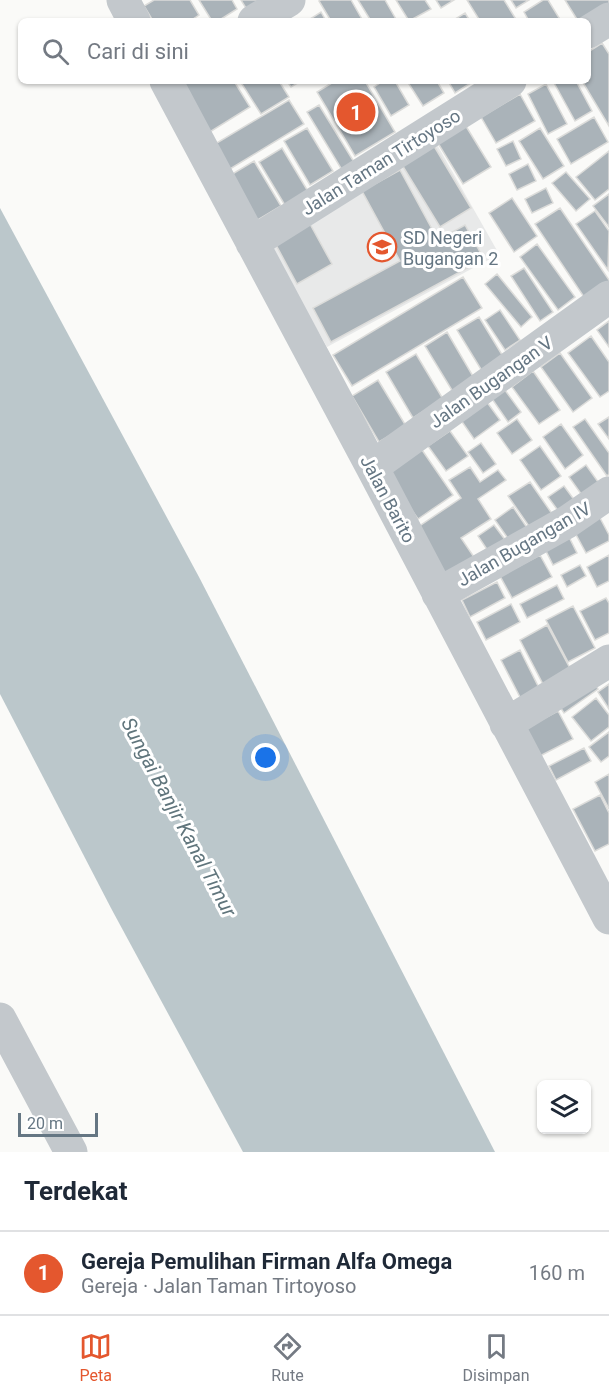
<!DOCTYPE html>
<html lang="id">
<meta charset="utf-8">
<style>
:root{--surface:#fff;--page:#f6f6f7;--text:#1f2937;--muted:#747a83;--line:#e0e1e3;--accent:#e4572e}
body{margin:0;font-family:Roboto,sans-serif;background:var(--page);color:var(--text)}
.controls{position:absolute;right:18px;bottom:18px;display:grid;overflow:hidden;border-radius:9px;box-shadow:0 2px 4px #0004}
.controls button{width:54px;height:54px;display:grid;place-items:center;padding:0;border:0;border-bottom:2px solid var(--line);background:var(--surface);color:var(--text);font:30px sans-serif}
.scale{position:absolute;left:18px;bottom:15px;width:80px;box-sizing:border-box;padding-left:6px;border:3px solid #657683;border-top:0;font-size:16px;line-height:21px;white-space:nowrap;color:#657683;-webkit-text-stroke:4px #fff;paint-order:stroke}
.you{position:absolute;left:266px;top:758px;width:21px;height:21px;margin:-15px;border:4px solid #fff;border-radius:50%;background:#1a73e8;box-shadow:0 0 0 9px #1a73e833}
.badge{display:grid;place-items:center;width:39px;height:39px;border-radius:50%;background:var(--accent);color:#fff;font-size:20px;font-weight:700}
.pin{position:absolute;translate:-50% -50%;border:3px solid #fff;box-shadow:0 2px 6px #0006}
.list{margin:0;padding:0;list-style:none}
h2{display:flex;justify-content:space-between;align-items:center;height:78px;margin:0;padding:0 24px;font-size:26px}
h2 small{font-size:20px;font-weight:400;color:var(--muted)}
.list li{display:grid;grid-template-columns:39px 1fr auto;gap:18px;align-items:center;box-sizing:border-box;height:84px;padding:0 24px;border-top:2px solid var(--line)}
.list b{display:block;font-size:22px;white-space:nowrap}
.list p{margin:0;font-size:20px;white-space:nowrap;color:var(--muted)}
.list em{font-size:20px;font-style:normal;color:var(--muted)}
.icon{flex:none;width:33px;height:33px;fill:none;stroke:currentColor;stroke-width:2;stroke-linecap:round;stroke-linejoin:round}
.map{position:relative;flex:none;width:609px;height:1152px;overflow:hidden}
.search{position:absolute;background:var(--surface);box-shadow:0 2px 4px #0004;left:18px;right:18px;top:18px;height:66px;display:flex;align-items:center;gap:15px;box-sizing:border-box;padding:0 21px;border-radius:9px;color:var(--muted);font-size:22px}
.sheet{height:162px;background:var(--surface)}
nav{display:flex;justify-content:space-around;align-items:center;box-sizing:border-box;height:84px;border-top:2px solid var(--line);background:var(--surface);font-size:16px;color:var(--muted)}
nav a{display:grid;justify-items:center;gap:3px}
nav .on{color:var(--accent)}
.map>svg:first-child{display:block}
</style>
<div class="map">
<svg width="609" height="1152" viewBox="0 0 609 1152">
<rect width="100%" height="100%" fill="#fafaf8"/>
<path fill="#e8e9e9" d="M 431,134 L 499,254 L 327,347 L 266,239 Z"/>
<path fill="#bbc7cb" d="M 0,208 L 199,577 L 495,1152 L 243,1152 L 112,910 L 0,694 Z"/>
<path fill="#aab3b9" stroke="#dcdcda" stroke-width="1.5" d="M 154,0 L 190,0 L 199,15 L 190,21 L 153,21 L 144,6 Z
M 199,0 L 232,0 L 237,9 L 218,21 L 212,21 Z
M 241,0 L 271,0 L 249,13 Z
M 321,0 L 351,0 L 363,21 L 331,21 L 319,1 Z
M 358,0 L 385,0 L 397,21 L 371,21 Z
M 396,0 L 425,0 L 431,9 L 409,21 Z
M 436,0 L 454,0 L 441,8 Z
M 467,0 L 504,0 L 517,21 L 480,21 Z
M 511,0 L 529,0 L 516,8 Z
M 543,0 L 548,0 L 561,21 L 529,21 L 524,12 Z
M 565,0 L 609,0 L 609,8 L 578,21 Z
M 321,12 L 326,21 L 307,21 Z
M 465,13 L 470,21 L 452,21 Z
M 602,43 L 609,54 L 609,126 L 582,81 L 588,81 L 588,52 Z
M 176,81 L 234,81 L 250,107 L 205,135 Z
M 240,81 L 279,81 L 289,97 L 261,114 Z
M 287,81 L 301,81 L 291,87 Z
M 335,81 L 365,81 L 395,132 L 355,156 L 317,92 Z
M 383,81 L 395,81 L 409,105 L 391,116 L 374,87 Z
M 407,81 L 437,81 L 444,93 L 423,106 Z
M 448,81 L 474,81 L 455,93 Z
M 553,81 L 576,81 L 592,111 L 575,121 Z
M 546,84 L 567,124 L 548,134 L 528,94 Z
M 520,94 L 535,121 L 496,143 L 481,117 Z
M 289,100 L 304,124 L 230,169 L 215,144 Z
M 319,105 L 354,162 L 342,170 L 307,112 Z
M 594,117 L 608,142 L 571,164 L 557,139 Z
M 464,123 L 491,167 L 463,184 L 436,140 Z
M 307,128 L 333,171 L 310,185 L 284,141 Z
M 540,128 L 564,166 L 543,179 L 519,141 Z
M 431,141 L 471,208 L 440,227 L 399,160 Z
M 513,141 L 521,159 L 506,166 L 497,149 Z
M 282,148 L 309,193 L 286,207 L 259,162 Z
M 609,151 L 609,189 L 595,200 L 576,177 Z
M 254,161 L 281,206 L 256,221 L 229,176 Z
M 528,164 L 536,181 L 517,190 L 509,174 Z
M 400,170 L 438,240 L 465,225 L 484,259 L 331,342 L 313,308 L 400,261 L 362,191 Z
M 566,172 L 590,199 L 576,211 L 552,183 Z
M 546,188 L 553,203 L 532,213 L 525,199 Z
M 609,194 L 609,227 L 593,206 Z
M 512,198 L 537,236 L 514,252 L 489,213 Z
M 560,208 L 609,280 L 609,288 L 588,303 L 535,224 Z
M 595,211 L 609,231 L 608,270 L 576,224 Z
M 310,224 L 332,264 L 297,284 L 275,243 Z
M 537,244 L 575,297 L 558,310 L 520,257 Z
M 524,268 L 553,312 L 540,321 L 511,276 Z
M 497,274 L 532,317 L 521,327 L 485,284 Z
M 463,277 L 482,308 L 352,386 L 333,355 Z
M 500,310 L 520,340 L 505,350 L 485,320 Z
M 479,317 L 504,358 L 482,371 L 457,330 Z
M 609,321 L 609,347 L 597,330 Z
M 447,332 L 474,378 L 453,392 L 425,346 Z
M 591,336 L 609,362 L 609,391 L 600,397 L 568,353 Z
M 560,353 L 592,398 L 573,412 L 541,367 Z
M 416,354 L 443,399 L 413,418 L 386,372 Z
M 533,371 L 560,410 L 539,424 L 512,387 Z
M 378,380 L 406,426 L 379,442 L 352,396 Z
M 499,382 L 521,412 L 508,422 L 486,390 Z
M 484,398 L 500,420 L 474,439 L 458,416 Z
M 609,417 L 609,439 L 598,424 Z
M 517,419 L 532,440 L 512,454 L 497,433 Z
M 585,419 L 609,453 L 609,474 L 607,476 L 573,427 Z
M 561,424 L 583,455 L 565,469 L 543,437 Z
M 450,431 L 468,456 L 446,471 L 428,446 Z
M 481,443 L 496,464 L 483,473 L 468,452 Z
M 540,446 L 561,476 L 541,490 L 520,460 Z
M 420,447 L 453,495 L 418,519 L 385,472 Z
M 586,465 L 601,486 L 584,498 L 569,477 Z
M 470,467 L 480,482 L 498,470 L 506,480 L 478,499 L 491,519 L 461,538 L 478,563 L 450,582 L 415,529 L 461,498 L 449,480 Z
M 530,482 L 555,518 L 533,532 L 508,496 Z
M 564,486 L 578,505 L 562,516 L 548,497 Z
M 513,507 L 530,532 L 512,544 L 495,520 Z
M 599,516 L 609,535 L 609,541 L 586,553 L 573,529 Z
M 494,525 L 509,545 L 492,557 L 478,536 Z
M 567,533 L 577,553 L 553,565 L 543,545 Z
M 540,555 L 552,577 L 512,598 L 500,576 Z
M 609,555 L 609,581 L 597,587 L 587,567 Z
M 580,565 L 586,576 L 567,587 L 561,575 Z
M 497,582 L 505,598 L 470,617 L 462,600 Z
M 557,585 L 564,599 L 527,618 L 520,604 Z
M 606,598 L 609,603 L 609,633 L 595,640 L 580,611 Z
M 511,604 L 520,622 L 486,640 L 477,622 Z
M 573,606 L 595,648 L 568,662 L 546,620 Z
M 547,625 L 573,674 L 545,688 L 520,640 Z
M 520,650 L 540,690 L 521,699 L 501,660 Z
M 593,681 L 598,689 L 564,713 L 558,704 Z
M 609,684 L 609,709 L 598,692 Z
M 596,698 L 609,715 L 609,727 L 591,741 L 572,717 Z
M 558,711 L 573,739 L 538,757 L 524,729 Z
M 609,732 L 609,756 L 601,762 L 589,747 Z
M 584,748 L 591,761 L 556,780 L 549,766 Z
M 609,774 L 609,809 L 595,782 Z
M 600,795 L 609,813 L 609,844 L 595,851 L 573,809 Z"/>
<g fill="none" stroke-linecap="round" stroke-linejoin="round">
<path stroke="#c3c8cc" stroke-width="33" d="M 123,0 L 134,21
M 254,21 L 289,0
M 588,32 L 609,19
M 166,81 L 372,467 L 609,918
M 252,243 L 510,81
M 372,467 L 609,297
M 438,594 L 567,522 L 609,493
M 506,724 L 609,661
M 0,1019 L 71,1152"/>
</g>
<defs>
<g id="school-ring" transform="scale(1.5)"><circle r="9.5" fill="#fff" stroke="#e4572e" stroke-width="1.5"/><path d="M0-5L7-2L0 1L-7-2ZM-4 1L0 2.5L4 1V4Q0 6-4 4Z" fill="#e4572e"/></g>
</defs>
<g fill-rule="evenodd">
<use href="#school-ring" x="382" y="247"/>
</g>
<g text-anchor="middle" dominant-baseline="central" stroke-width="6" stroke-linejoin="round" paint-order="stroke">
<g font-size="18" fill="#657683" stroke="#fff">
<text transform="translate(381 162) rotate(-32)">Jalan Taman Tirtoyoso</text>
<text transform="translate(491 382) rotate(-35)">Jalan Bugangan V</text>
<text transform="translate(388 499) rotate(62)">Jalan Barito</text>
<text transform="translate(524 544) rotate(-30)">Jalan Bugangan IV</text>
</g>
<g font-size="18" fill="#657683" stroke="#fff" text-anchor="start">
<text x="403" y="237">SD Negeri<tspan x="403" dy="21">Bugangan 2</tspan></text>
</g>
<g font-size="20" font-style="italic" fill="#60757c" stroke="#fff">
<text transform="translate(179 817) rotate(62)">Sungai Banjir Kanal Timur</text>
</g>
</g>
</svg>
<div class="controls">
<button><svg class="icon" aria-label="layers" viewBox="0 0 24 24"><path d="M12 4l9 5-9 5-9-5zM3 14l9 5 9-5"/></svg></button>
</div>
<div class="scale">20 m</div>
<div class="you"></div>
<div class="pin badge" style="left:356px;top:112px">1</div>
<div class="search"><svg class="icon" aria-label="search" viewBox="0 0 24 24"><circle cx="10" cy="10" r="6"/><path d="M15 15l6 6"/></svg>Cari di sini</div>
</div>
<section class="sheet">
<h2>Terdekat<small></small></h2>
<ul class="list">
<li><span class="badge">1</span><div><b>Gereja Pemulihan Firman Alfa Omega</b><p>Gereja · Jalan Taman Tirtoyoso</p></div><em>160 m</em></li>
</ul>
</section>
<nav>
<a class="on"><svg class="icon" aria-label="map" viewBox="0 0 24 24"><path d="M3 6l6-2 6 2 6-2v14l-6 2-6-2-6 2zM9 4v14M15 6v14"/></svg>Peta</a>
<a><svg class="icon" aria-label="directions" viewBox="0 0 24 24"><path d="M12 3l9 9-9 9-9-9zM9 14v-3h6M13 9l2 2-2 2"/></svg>Rute</a>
<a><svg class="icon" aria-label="saved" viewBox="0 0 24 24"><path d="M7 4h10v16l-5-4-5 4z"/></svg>Disimpan</a>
</nav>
